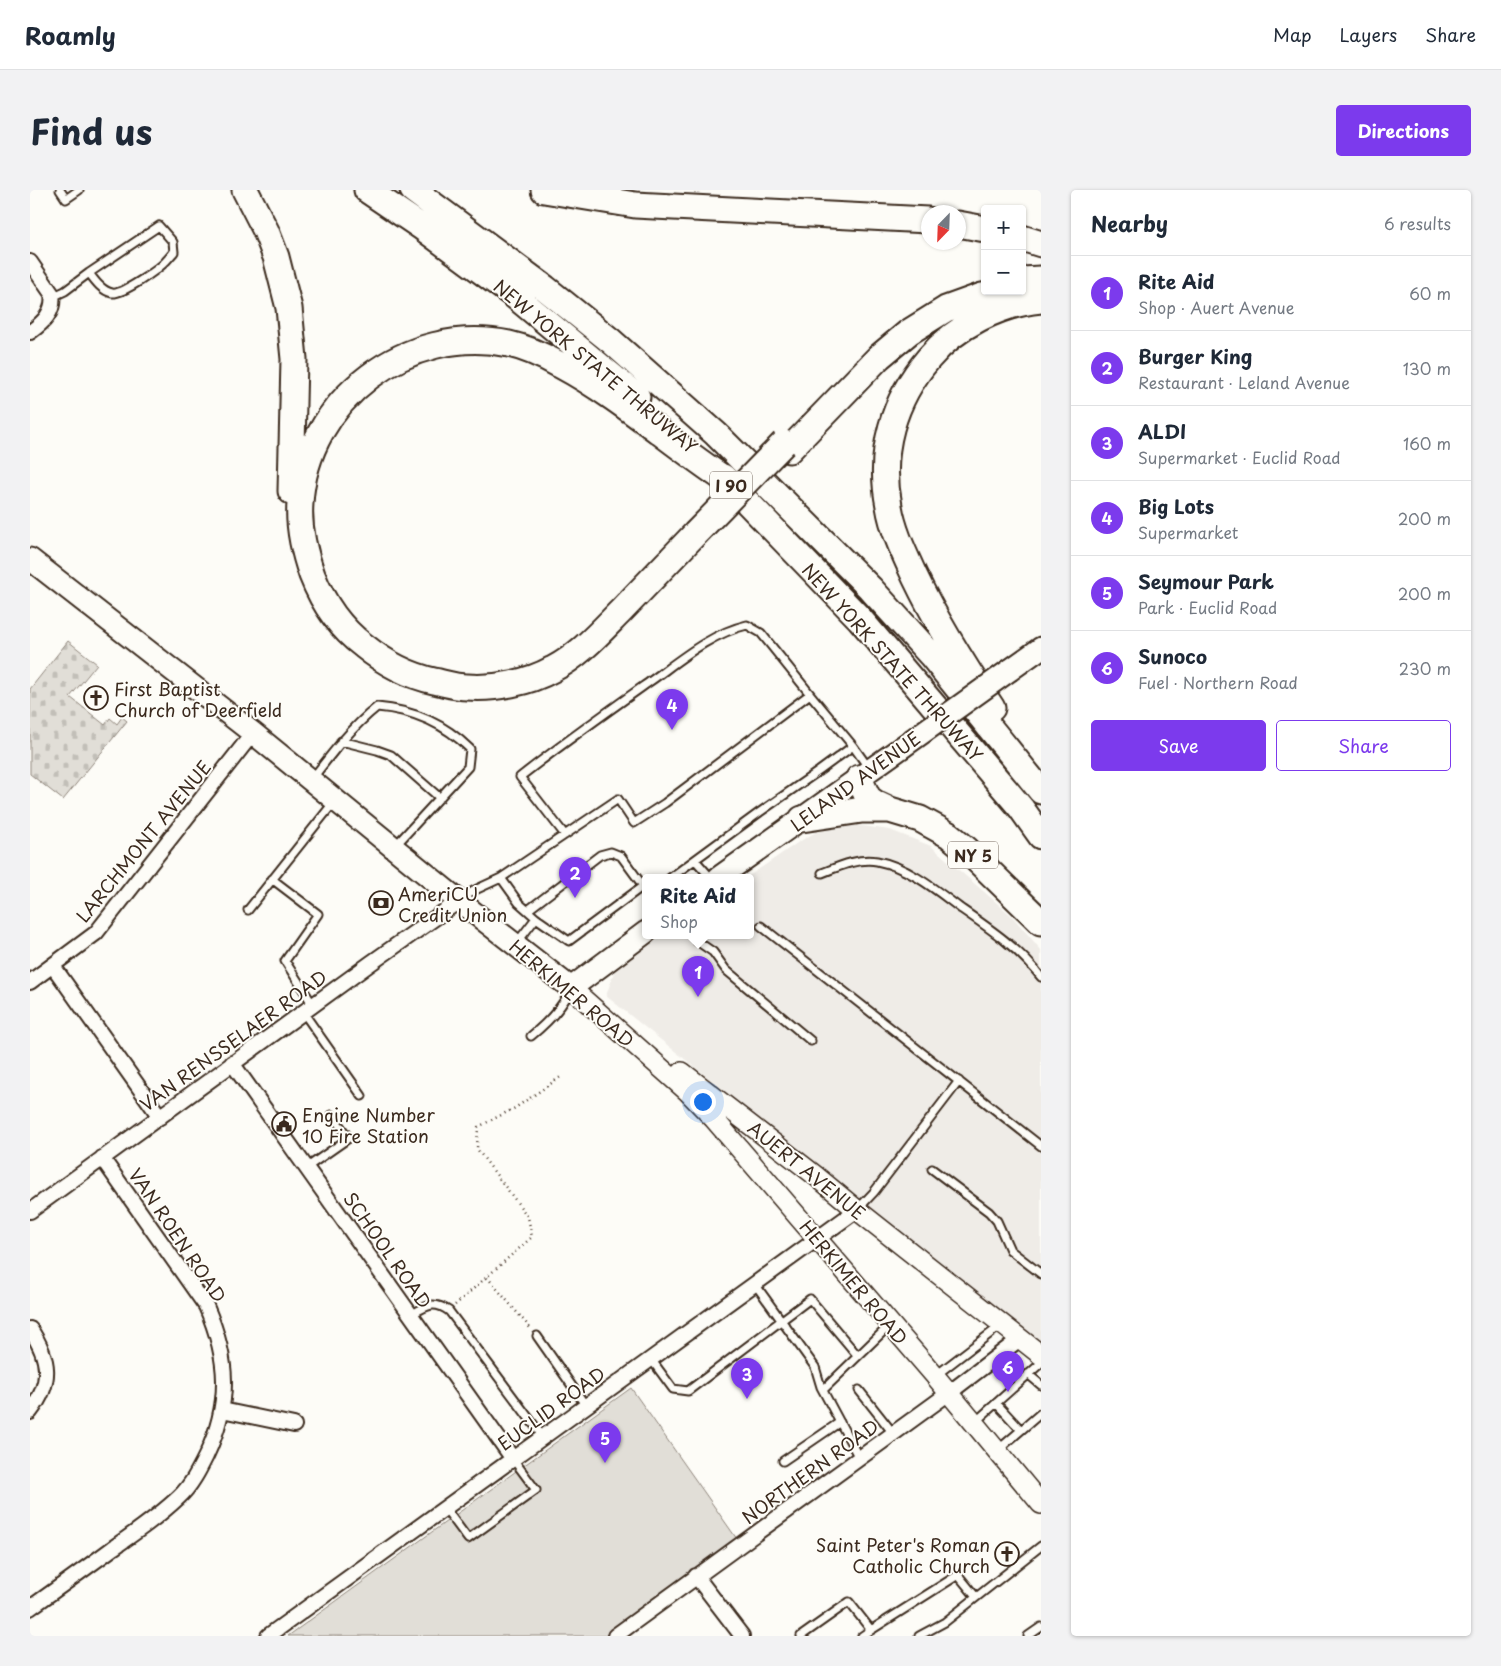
<!DOCTYPE html>
<meta charset="utf-8">
<style>
:root{--surface:#fff;--page:#f2f2f3;--text:#1f2937;--muted:#747a83;--line:#e0e1e3;--accent:#7c3aed}
body{margin:0;font-family:"Playpen Sans",sans-serif;background:var(--page);color:var(--text)}
.controls{position:absolute;right:15px;top:15px;display:grid;overflow:hidden;border-radius:5px;box-shadow:0 1px 4px #0004}
.controls button{width:45px;height:45px;display:grid;place-items:center;padding:0;border:0;border-bottom:1px solid var(--line);background:var(--surface);color:var(--text);font:25px sans-serif}
.compass{position:absolute;left:891px;top:15px;width:45px;height:45px;border-radius:50%;background:var(--surface);box-shadow:0 1px 4px #0004;rotate:203deg}
.you{position:absolute;left:672px;top:911px;width:18px;height:18px;margin:-12px;border:4px solid #fff;border-radius:50%;background:#1a73e8;box-shadow:0 0 0 8px #1a73e833}
.badge{display:grid;place-items:center;width:32px;height:32px;border-radius:50%;background:var(--accent);color:#fff;font-size:16px;font-weight:700}
.pin{position:absolute;translate:-50% -41px;filter:drop-shadow(0 1px 2px #0008)}
.pin::after{content:'';position:absolute;top:26px;width:18px;height:15px;background:inherit;clip-path:polygon(0 0,100% 0,50% 100%)}
.popup{position:absolute;left:612px;top:684px;width:112px;height:65px;box-sizing:border-box;display:grid;place-content:center;border-radius:5px;background:var(--surface);filter:drop-shadow(0 1px 4px #0005);font-size:16px;white-space:nowrap;color:var(--muted)}
.popup b{font-size:19px;color:var(--text)}
.popup::after{content:'';position:absolute;left:50%;top:100%;margin-left:-10px;border:10px solid transparent;border-top-color:var(--surface)}
.list{margin:0;padding:0;list-style:none}
h2{display:flex;justify-content:space-between;align-items:center;height:65px;margin:0;padding:0 20px;font-size:21px}
h2 small{font-size:16px;font-weight:400;color:var(--muted)}
.list li{display:grid;grid-template-columns:32px 1fr auto;gap:15px;align-items:center;box-sizing:border-box;height:75px;padding:0 20px;border-top:1px solid var(--line)}
.list b{display:block;font-size:19px;white-space:nowrap}
.list p{margin:0;font-size:16px;white-space:nowrap;color:var(--muted)}
.list em{font-size:16px;font-style:normal;color:var(--muted)}
.actions{display:flex;gap:10px;padding:15px 20px}
.actions a{flex:1;padding:11px 0;border:1px solid var(--accent);border-radius:5px;text-align:center;font-size:18px;color:var(--accent)}
.actions .main{background:var(--accent);color:#fff}
.map{position:relative;flex:none;width:1011px;height:1446px;overflow:hidden;border-radius:5px}
header{display:flex;align-items:center;gap:30px;box-sizing:border-box;height:70px;padding:0 25px;background:var(--surface);border-bottom:1px solid var(--line)}
header strong{font-size:24px}
nav{display:flex;gap:28px;margin-inline-start:auto;font-size:18px}
.intro{display:flex;align-items:center;justify-content:space-between;box-sizing:border-box;height:120px;padding:0 30px}
h1{margin:0;font-size:35px}
.button{padding:12px 22px;border-radius:5px;background:var(--accent);color:#fff;font-size:18px;font-weight:700}
main{display:flex;gap:30px;padding:0 30px}
aside{flex:1;background:var(--surface);border-radius:5px;box-shadow:0 1px 4px #0004}
.map>svg:first-child{display:block}
</style>
<header>
<strong>Roamly</strong>
<nav><a>Map</a><a>Layers</a><a>Share</a></nav>
</header>
<div class="intro"><h1>Find us</h1><a class="button">Directions</a></div>
<main>
<div class="map">
<svg width="1011" height="1446" viewBox="0 0 1011 1446">
<defs>
<pattern id="cemetery-stones" width="16" height="16" patternUnits="userSpaceOnUse" patternTransform="scale(1.25)"><rect width="16" height="16" fill="#e1ded7"/><path d="M2 7V4a2 2 0 0 1 4 0v3zM10 15v-3a2 2 0 0 1 4 0v3z" fill="#c2bfb8"/></pattern>
</defs>
<rect width="100%" height="100%" fill="#fdfcf7"/>
<filter id="ink" filterUnits="userSpaceOnUse"><feTurbulence type="fractalNoise" baseFrequency=".02" numOctaves="2"/><feDisplacementMap in="SourceGraphic" scale="10" xChannelSelector="R" yChannelSelector="G"/><feConvolveMatrix kernelMatrix="1 2 1 2 8 2 1 2 1" color-interpolation-filters="sRGB"/></filter>
<g filter="url(#ink)">
<path fill="#efece7" d="M 826,635 L 860,640 L 901,656 L 982,726 L 1011,760 L 1011,1154 L 576,806 L 585,779 L 633,746 L 720,746 L 720,688 L 716,688 L 767,653 L 786,642 Z"/>
<path fill="#e1ded7" stroke="#8e847a" d="M 601,1198 L 707,1349 L 576,1446 L 258,1446 Z"/>
<path fill="url(#cemetery-stones)" stroke="#8e847a" d="M 38,451 L 67,474 L 40,507 L 75,535 L 80,528 L 87,534 L 92,527 L 97,531 L 33,610 L 0,584 L 0,499 Z"/>
<g fill="none" stroke-linecap="round" stroke-linejoin="round">
<g stroke="#3b2a1e" stroke-width="11">
<path id="service" d="M 30,0 L 36,9 L 49,0
M 22,107 L 35,101 L 59,83 L 129,36 L 143,52 L 144,62 C 141,65 139,68 136,71 C 129,79 92,105 82,103 C 72,101 65,91 59,83
M 311,551 L 347,560 L 361,565 L 410,608
M 282,589 C 302,563 321,538 347,517 C 383,520 414,533 440,559 L 438,577 L 366,655
M 535,645 L 490,587 C 533,553 577,522 622,490 C 651,469 682,443 717,435 L 731,443 L 780,504
M 666,671 L 681,688
M 792,683 C 810,676 828,668 847,671 C 878,677 906,700 930,718 C 959,738 990,759 1011,787
M 471,688 L 489,713 L 506,728 L 539,751 L 613,696
M 640,688 L 730,622 L 789,581 L 823,556 L 838,577
M 242,689 L 288,724 L 255,771 L 283,815
M 431,709 L 445,700 L 471,688 L 588,609 L 604,633 L 635,613 L 780,504 L 823,556
M 218,720 L 304,612
M 498,720 L 570,665 L 581,662 L 591,666 L 616,700
M 731,736 L 1011,956
M 667,751 L 683,762 L 696,780 L 781,851
M 486,754 L 506,728
M 273,822 L 332,906
M 501,846 C 517,833 531,819 540,801
M 276,978 L 319,948 L 302,925
M 902,979 L 959,1022 L 967,1031 L 980,1060 L 1011,1084
M 827,1020 L 844,1002 L 929,891
M 725,1094 L 785,1177 L 791,1197 L 829,1268
M 381,1125 C 396,1116 403,1110 419,1121 L 513,1247
M 507,1146 L 556,1216
M 621,1169 L 643,1199 L 658,1201 L 780,1109 L 828,1166
M 998,1184 L 1011,1195
M 905,1186 L 970,1136
M 793,1200 L 861,1134
M 829,1200 L 863,1243
M 966,1213 L 991,1240
M 944,1233 L 1011,1173
M 968,1260 L 1011,1223
M 753,1271 L 810,1232
M 415,1318 L 438,1349 L 506,1300 L 483,1269
M 771,1446 L 819,1412 L 841,1440 L 928,1385 L 946,1407
M 832,1446 L 841,1440
M 889,1446 L 915,1432 L 1011,1356
M 998,1446 L 1011,1437"/>
</g>
<g stroke="#3b2a1e" stroke-width="18">
<path id="minor" d="M 0,72 L 22,104 C 25,122 13,133 0,142
M 23,776 L 130,927
M 0,792 L 66,743 L 223,543
M 202,873 L 483,1269
M 0,1021 L 341,773 L 429,711
M 0,1139 C 20,1169 23,1192 0,1222
M 192,1220 L 264,1235
M 666,1386 L 712,1446
M 0,1418 C 28,1398 56,1378 83,1358 C 106,1342 129,1326 149,1307 C 161,1296 169,1280 176,1266 C 201,1213 199,1169 176,1116 L 72,968
M 238,1446 L 827,1020
M 585,1446 L 919,1203 L 991,1148"/>
</g>
<g stroke="#3b2a1e" stroke-width="22">
<path id="secondary" d="M 541,798 L 658,902 L 684,929 L 905,1186 L 1011,1314
M 652,882 L 786,986 L 827,1020 L 1011,1165"/>
</g>
<g stroke="#3b2a1e" stroke-width="25">
<path id="primary" d="M 0,369 L 223,543 L 429,711 L 541,798 L 616,742
M 980,480 L 1011,458
M 688,688 L 871,558"/>
</g>
<g stroke="#3b2a1e" stroke-width="29">
<path id="motorway" d="M 215,0 L 236,41 L 246,67 L 259,118 L 264,169 L 261,301
M 337,0 L 393,38 L 485,106 L 607,207
M 383,0 L 515,98 L 581,151 L 686,244 L 840,398 L 901,465 L 1011,601
M 514,0 L 605,15 L 898,30
M 928,34 L 955,39
M 992,48 L 1011,54
M 992,90 L 1011,89
M 759,260 L 849,167 L 879,142 L 916,119 L 952,106 L 980,101
M 693,287 L 830,429 L 991,618 L 1011,646
M 665,344 C 640,370 616,395 591,421 C 570,442 550,465 523,479 C 498,493 465,499 437,497 C 426,497 414,493 404,491 C 377,485 355,473 334,456 C 310,438 293,413 282,385 C 274,362 268,338 270,313 C 276,210 378,133 479,154 C 497,158 514,166 530,175 C 590,207 640,253 696,290
M 962,518 C 934,476 907,433 885,387 C 875,365 863,341 859,316 C 848,262 863,210 899,168 C 926,136 969,114 1011,110
M 829,588 L 838,608 L 845,613 L 860,620 L 890,629 L 919,645 L 936,659 L 1011,732
M 772,629 L 832,620 L 860,620"/>
</g>
<path stroke="#3b2a1e" stroke-width="2.5" stroke-dasharray="1 4" stroke-linecap="butt" d="M 457,1087 L 501,1139
M 425,1115 L 502,1047 L 498,1027 L 447,959 L 448,937 L 485,918 L 532,886"/>
<use href="#service" stroke="#fdfcf7" stroke-width="7"/>
<use href="#minor" stroke="#fdfcf7" stroke-width="14"/>
<use href="#secondary" stroke="#fdfcf7" stroke-width="19"/>
<use href="#primary" stroke="#fdfcf7" stroke-width="21"/>
<use href="#motorway" stroke="#fdfcf7" stroke-width="25"/>
<g stroke="#3b2a1e" stroke-width="25" stroke-linecap="butt">
<path id="primary-bridge" d="M 871,558 L 980,480"/>
</g>
<g stroke="#3b2a1e" stroke-width="29" stroke-linecap="butt">
<path id="motorway-bridge" d="M 665,344 L 754,253"/>
</g>
<use href="#primary-bridge" stroke="#fdfcf7" stroke-width="21"/>
<use href="#motorway-bridge" stroke="#fdfcf7" stroke-width="25"/>
</g>
</g>
<defs>
<g id="church-ring" transform="scale(1.25)"><circle r="9.5" fill="#fdfcf7" stroke="#3b2a1e" stroke-width="1.5"/><path d="M-1.2-6h2.4v3.5h3.3v2.4h-3.3V6h-2.4V-.1h-3.3v-2.4h3.3Z" fill="#3b2a1e"/></g>
<g id="bank-ring" transform="scale(1.25)"><circle r="9.5" fill="#fdfcf7" stroke="#3b2a1e" stroke-width="1.5"/><path d="M-6-4H6V4H-6ZM0-2.3a2.3 2.3 0 1 0 0 4.6a2.3 2.3 0 1 0 0-4.6Z" fill="#3b2a1e"/></g>
<g id="civic-ring" transform="scale(1.25)"><circle r="9.5" fill="#fdfcf7" stroke="#3b2a1e" stroke-width="1.5"/><path d="M-.6-6.5H3V-4.5H.6V-3L4-1V1h2V6H-6V1h2V-1L-.6-3ZM-1.2 2.5V6h2.4V2.5Z" fill="#3b2a1e"/></g>
</defs>
<g fill-rule="evenodd">
<use href="#church-ring" x="66" y="508"/>
<use href="#bank-ring" x="351" y="713"/>
<use href="#civic-ring" x="254" y="934"/>
<use href="#church-ring" x="977" y="1364"/>
</g>
<g text-anchor="middle" dominant-baseline="central" stroke-width="4" stroke-linejoin="round" paint-order="stroke">
<g fill="#fdfcf7" stroke="#75695f" stroke-width="1">
<rect x="680" y="281.5" width="42" height="27" rx="4"/>
<rect x="918" y="651.5" width="50" height="27" rx="4"/>
</g>
<g font-size="16" font-weight="bold" fill="#3b2a1e">
<text x="701" y="295">I 90</text>
<text x="943" y="665">NY 5</text>
</g>
<g font-size="18" fill="#3b2a1e" stroke="#fdfcf7">
<text transform="translate(566 176) rotate(40)">NEW YORK STATE THRUWAY</text>
<text transform="translate(863 472) rotate(48)">NEW YORK STATE THRUWAY</text>
<text transform="translate(825 591) rotate(-36)">LELAND AVENUE</text>
<text transform="translate(113 651) rotate(-51)">LARCHMONT AVENUE</text>
<text transform="translate(542 803) rotate(40)">HERKIMER ROAD</text>
<text transform="translate(203 850) rotate(-36)">VAN RENSSELAER ROAD</text>
<text transform="translate(777 980) rotate(39)">AUERT AVENUE</text>
<text transform="translate(148 1045) rotate(56)">VAN ROEN ROAD</text>
<text transform="translate(358 1060) rotate(55)">SCHOOL ROAD</text>
<text transform="translate(824 1092) rotate(50)">HERKIMER ROAD</text>
<text transform="translate(521 1218) rotate(-36)">EUCLID ROAD</text>
<text transform="translate(780 1281) rotate(-36)">NORTHERN ROAD</text>
</g>
<g font-size="18" fill="#3b2a1e" stroke="#fdfcf7" text-anchor="start">
<text x="84" y="498">First Baptist<tspan x="84" dy="21">Church of Deerfield</tspan></text>
<text x="368" y="703">AmeriCU<tspan x="368" dy="21">Credit Union</tspan></text>
<text x="272" y="924">Engine Number<tspan x="272" dy="21">10 Fire Station</tspan></text>
<text x="960" y="1354" text-anchor="end">Saint Peter's Roman<tspan x="960" dy="21">Catholic Church</tspan></text>
</g>
</g>
</svg>
<div class="controls">
<button>+</button>
<button>−</button>
</div>
<svg class="compass" viewBox="-18 -18 36 36"><path d="M0-13l5 13h-10z" fill="#e53935"/><path d="M0 13l5-13h-10z" fill="#747a83"/></svg>
<div class="you"></div>
<div class="pin badge" style="left:668px;top:807px">1</div>
<div class="popup"><b>Rite Aid</b>Shop</div>
<div class="pin badge" style="left:545px;top:708px">2</div>
<div class="pin badge" style="left:717px;top:1209px">3</div>
<div class="pin badge" style="left:642px;top:540px">4</div>
<div class="pin badge" style="left:575px;top:1273px">5</div>
<div class="pin badge" style="left:978px;top:1202px">6</div>
</div>
<aside>
<h2>Nearby<small>6 results</small></h2>
<ul class="list">
<li><span class="badge">1</span><div><b>Rite Aid</b><p>Shop · Auert Avenue</p></div><em>60 m</em></li>
<li><span class="badge">2</span><div><b>Burger King</b><p>Restaurant · Leland Avenue</p></div><em>130 m</em></li>
<li><span class="badge">3</span><div><b>ALDI</b><p>Supermarket · Euclid Road</p></div><em>160 m</em></li>
<li><span class="badge">4</span><div><b>Big Lots</b><p>Supermarket</p></div><em>200 m</em></li>
<li><span class="badge">5</span><div><b>Seymour Park</b><p>Park · Euclid Road</p></div><em>200 m</em></li>
<li><span class="badge">6</span><div><b>Sunoco</b><p>Fuel · Northern Road</p></div><em>230 m</em></li>
</ul>
<div class="actions"><a class="main">Save</a><a>Share</a></div>
</aside>
</main>
